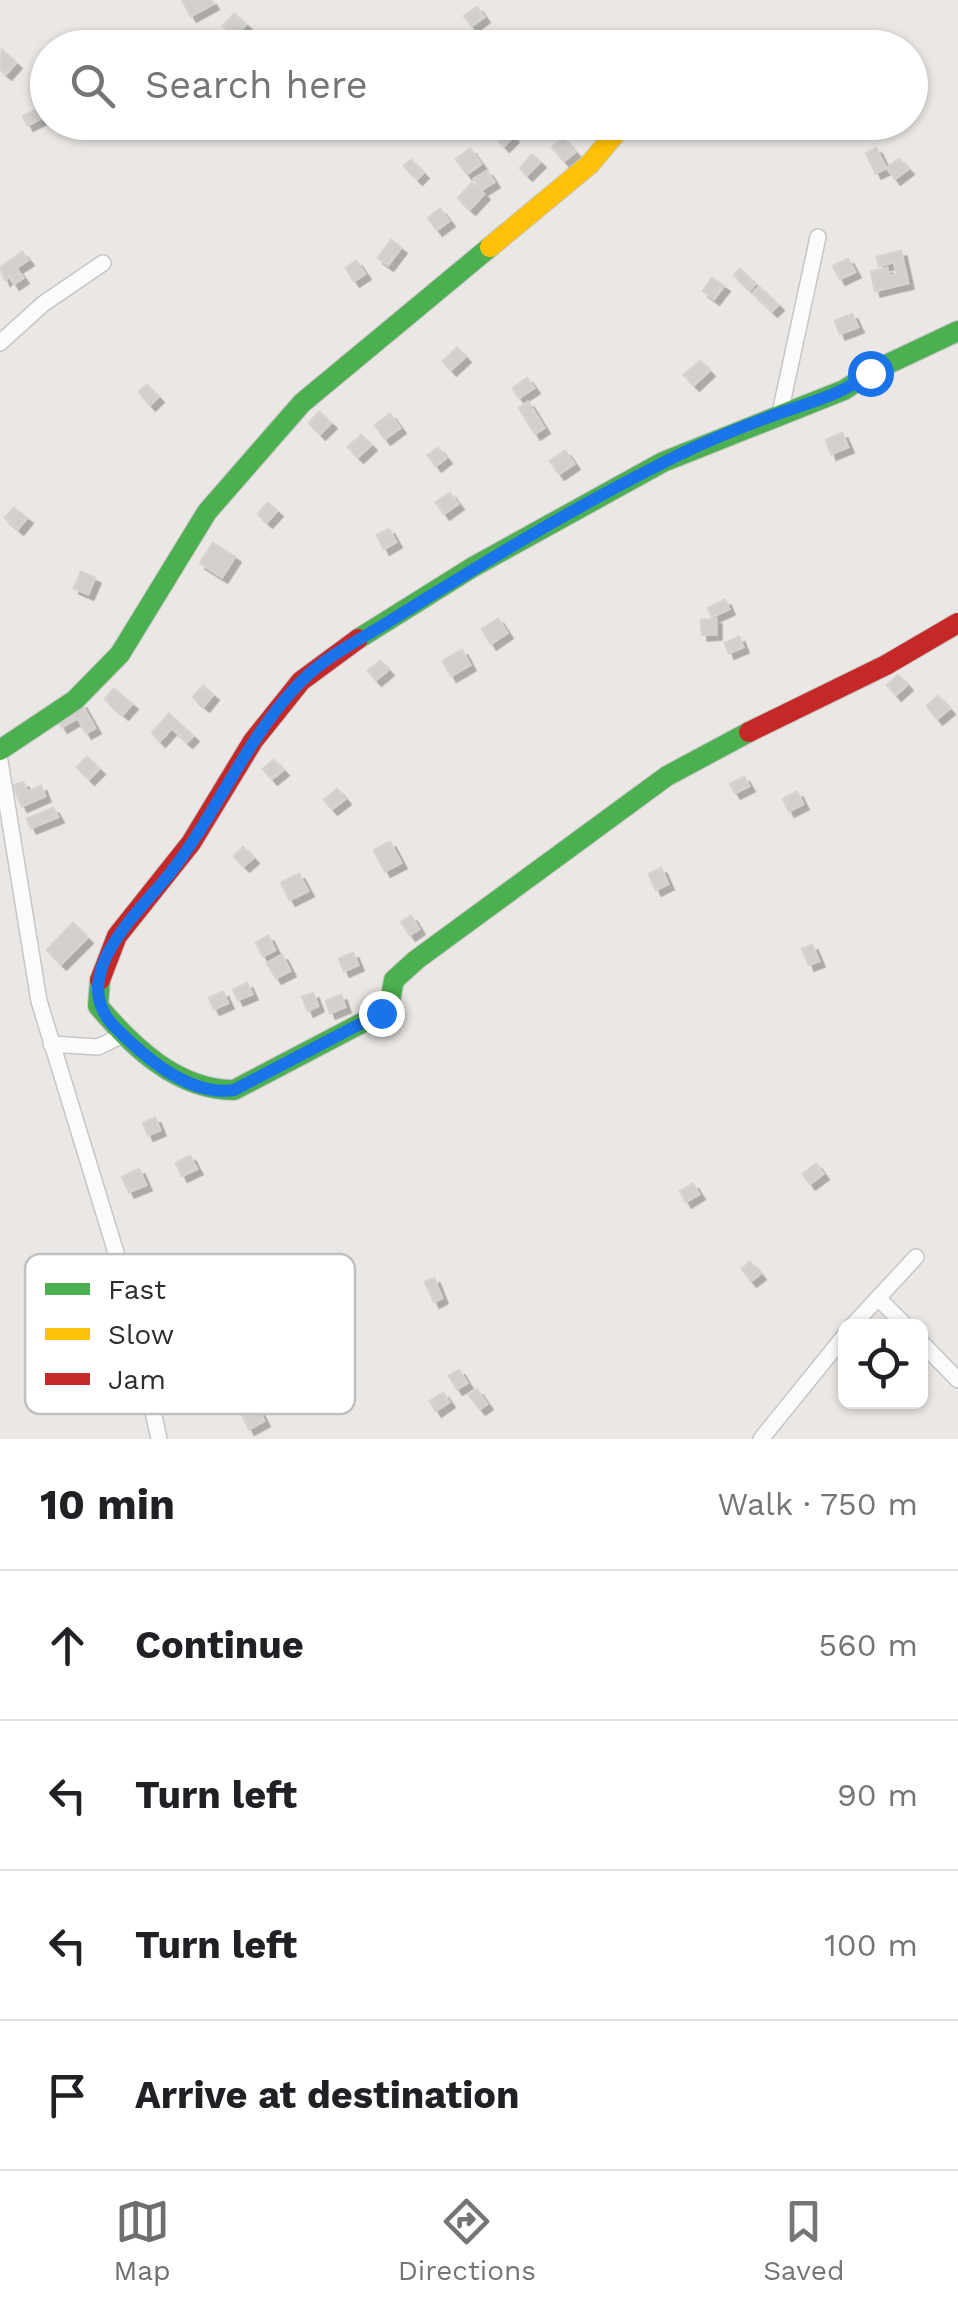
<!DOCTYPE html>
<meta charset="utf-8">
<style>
:root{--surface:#fff;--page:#f2f2f2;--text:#202124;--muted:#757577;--line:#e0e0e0;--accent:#6f6e6d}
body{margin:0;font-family:"Work Sans",sans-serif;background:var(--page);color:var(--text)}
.controls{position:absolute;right:30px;bottom:30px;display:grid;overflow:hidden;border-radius:15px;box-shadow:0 2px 8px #0004}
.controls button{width:90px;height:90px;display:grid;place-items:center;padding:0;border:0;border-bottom:2px solid var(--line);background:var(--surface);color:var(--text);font:50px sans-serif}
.stop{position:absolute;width:30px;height:30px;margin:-22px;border:8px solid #1a73e8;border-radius:50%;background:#fff}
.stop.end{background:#1a73e8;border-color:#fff;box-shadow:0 2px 10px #0008}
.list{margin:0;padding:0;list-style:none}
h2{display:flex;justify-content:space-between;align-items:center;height:130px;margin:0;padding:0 40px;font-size:42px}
h2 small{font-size:32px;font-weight:400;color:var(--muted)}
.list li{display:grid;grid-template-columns:65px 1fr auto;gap:30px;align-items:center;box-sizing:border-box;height:150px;padding:0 40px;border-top:2px solid var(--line)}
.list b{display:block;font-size:38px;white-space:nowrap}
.list em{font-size:32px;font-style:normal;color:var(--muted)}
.icon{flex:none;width:55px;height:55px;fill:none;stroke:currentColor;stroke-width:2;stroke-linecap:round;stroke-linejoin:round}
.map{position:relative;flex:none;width:958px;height:1439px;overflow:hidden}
.search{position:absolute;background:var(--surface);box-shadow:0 2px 8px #0004;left:30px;right:30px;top:30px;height:110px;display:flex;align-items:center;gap:25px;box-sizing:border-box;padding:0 35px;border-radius:55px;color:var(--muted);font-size:38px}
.sheet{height:730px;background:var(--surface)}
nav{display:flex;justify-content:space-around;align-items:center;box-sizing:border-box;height:140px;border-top:2px solid var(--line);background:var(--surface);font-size:28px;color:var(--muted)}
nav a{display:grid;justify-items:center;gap:5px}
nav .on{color:var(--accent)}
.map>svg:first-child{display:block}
</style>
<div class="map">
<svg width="958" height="1439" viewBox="0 0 958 1439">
<defs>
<filter id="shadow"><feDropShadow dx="5.5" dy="5.5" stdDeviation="0" flood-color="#0004"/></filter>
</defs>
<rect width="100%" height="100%" fill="#eae7e4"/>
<path fill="#d2cfcd" stroke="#d5d3d0" stroke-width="2.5" filter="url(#shadow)" d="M 182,0 L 211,0 L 213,4 L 191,16 Z
M 477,7 L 484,17 L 472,26 L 464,16 Z
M 234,14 L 246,24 L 235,36 L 223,26 Z
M 491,31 L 496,42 L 483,47 L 479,36 Z
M 2,50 L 16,63 L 6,74 L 0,69 Z
M 40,108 L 44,117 L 28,125 L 23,116 Z
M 503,127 L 513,137 L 504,146 L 494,136 Z
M 563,138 L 575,152 L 564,161 L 552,147 Z
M 876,148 L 886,168 L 876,173 L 866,153 Z
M 470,149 L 481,164 L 467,174 L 456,159 Z
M 532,155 L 540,162 L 527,175 L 520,168 Z
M 899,159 L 908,169 L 895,179 L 887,168 Z
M 411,160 L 423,173 L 417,179 L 404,166 Z
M 487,171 L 494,182 L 481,190 L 474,179 Z
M 472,183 L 484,194 L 470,209 L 458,198 Z
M 440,209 L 449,221 L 437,230 L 428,218 Z
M 391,240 L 401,248 L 388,265 L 378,258 Z
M 901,251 L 908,283 L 875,291 L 871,272 L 887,268 L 889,276 L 897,274 L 894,262 L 879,266 L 877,257 Z
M 22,252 L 28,260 L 16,268 L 23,278 L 14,284 L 9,276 L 5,280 L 0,268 Z
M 848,259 L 855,272 L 840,279 L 833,266 Z
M 356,261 L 365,274 L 354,281 L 346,268 Z
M 740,269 L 755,284 L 750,290 L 734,275 Z
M 712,278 L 724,286 L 714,299 L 703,291 Z
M 759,287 L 778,305 L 772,311 L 753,293 Z
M 852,314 L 858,327 L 840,334 L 835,321 Z
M 457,348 L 465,357 L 451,370 L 443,361 Z
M 700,361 L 709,371 L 694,385 L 684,375 Z
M 527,378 L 534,388 L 519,398 L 513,388 Z
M 147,385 L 158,397 L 150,405 L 139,392 Z
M 528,402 L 544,428 L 535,434 L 519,408 Z
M 319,412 L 331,423 L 320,434 L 309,423 Z
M 390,414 L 400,428 L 385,439 L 375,425 Z
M 842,433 L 848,447 L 831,454 L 826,440 Z
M 361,435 L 371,445 L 358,457 L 348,447 Z
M 438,448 L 446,458 L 436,466 L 428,455 Z
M 565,451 L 574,464 L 559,474 L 550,461 Z
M 450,493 L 458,504 L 444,514 L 436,502 Z
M 268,503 L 277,511 L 267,522 L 258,514 Z
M 14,508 L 27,518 L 18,529 L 5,518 Z
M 389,529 L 396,542 L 384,549 L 377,535 Z
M 213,543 L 235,557 L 222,577 L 200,563 Z
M 81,572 L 95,578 L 88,594 L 74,588 Z
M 725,600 L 729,609 L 712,617 L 708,608 Z
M 498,619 L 507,633 L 491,644 L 482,629 Z
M 716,619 L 716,634 L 702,635 L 701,620 Z
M 739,637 L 743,647 L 729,653 L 725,643 Z
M 462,650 L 470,665 L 451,676 L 443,661 Z
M 380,661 L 388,670 L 376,680 L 368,671 Z
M 898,675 L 907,685 L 896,695 L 887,685 Z
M 203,686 L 213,695 L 204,706 L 193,697 Z
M 114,689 L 132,704 L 123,714 L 105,699 Z
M 938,696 L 949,709 L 937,719 L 927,706 Z
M 81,703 L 95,728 L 86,733 L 78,718 L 62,727 L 56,716 Z
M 169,714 L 193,736 L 187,742 L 172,728 L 160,741 L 152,733 Z
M 87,757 L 99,769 L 89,779 L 77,767 Z
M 274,760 L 283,770 L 272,779 L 263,769 Z
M 744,777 L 749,786 L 735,793 L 730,784 Z
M 23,782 L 28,792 L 41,786 L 45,796 L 22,806 L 13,786 Z
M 337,789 L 345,799 L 332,809 L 324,800 Z
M 797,792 L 803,804 L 789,811 L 783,799 Z
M 53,808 L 58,817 L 31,828 L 27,819 Z
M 390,842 L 401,863 L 385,871 L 374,850 Z
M 243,847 L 253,858 L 244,866 L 234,856 Z
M 661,868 L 668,884 L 656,890 L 649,874 Z
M 299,874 L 308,891 L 290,900 L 281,883 Z
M 411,916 L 419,929 L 410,935 L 401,922 Z
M 73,923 L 87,938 L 61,964 L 47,950 Z
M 268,936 L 275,950 L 263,956 L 256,943 Z
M 812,945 L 819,961 L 809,965 L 802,949 Z
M 353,953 L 358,965 L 344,971 L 339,959 Z
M 282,955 L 290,971 L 276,978 L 267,963 Z
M 247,983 L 252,994 L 238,1000 L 233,990 Z
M 223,992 L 228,1003 L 214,1009 L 209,998 Z
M 313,993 L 318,1006 L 308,1011 L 302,997 Z
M 341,995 L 345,1007 L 330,1013 L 326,1001 Z
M 155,1118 L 160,1130 L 148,1135 L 143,1123 Z
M 190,1156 L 197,1169 L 182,1176 L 176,1163 Z
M 816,1164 L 823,1174 L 810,1184 L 803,1174 Z
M 139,1169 L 146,1185 L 129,1192 L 122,1177 Z
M 693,1184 L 699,1194 L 686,1202 L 680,1191 Z
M 750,1262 L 760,1274 L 751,1281 L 742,1269 Z
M 434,1278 L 442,1298 L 434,1302 L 425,1282 Z
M 459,1370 L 467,1383 L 457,1389 L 449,1376 Z
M 477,1390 L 487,1404 L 480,1409 L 469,1395 Z
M 443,1393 L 449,1402 L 436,1411 L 430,1401 Z
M 256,1405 L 264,1421 L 249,1429 L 241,1412 Z"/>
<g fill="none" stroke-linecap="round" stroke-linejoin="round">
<g stroke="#c6c6c6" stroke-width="18">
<path id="street" d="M 0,343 L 43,304 L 103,263
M 780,413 L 818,237
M 0,761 L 39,1001 L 125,1282 L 159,1439
M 51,1044 L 98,1047 L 123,1035
M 878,1298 L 906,1326
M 852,1326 L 916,1257
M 920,1341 L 958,1380
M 761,1439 L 846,1334"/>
</g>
<g stroke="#c6c6c6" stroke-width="22">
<path id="fast" d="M 358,639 L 473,567 L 663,462 L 844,390 L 873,371 L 958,331
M 0,750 L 75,700 L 120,654 L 207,512 L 302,403 L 490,247
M 100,980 L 98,1006 C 133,1047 177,1090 234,1090 L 381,1013 L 390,1001 L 394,980 L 416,960 L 667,776 L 749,732"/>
</g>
<g stroke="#c6c6c6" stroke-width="22">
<path id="slow" d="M 490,247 L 590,164 L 625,122"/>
</g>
<g stroke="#c6c6c6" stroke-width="22">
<path id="jam" d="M 749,732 L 886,665 L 958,623
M 100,980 L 117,936 L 191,843 L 253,741 L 301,681 L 358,639"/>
</g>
<use href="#street" stroke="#fcfbfb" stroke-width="15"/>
<use href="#fast" stroke="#4caf50" stroke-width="20"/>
<use href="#slow" stroke="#ffc107" stroke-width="20"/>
<use href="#jam" stroke="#c62828" stroke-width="20"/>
</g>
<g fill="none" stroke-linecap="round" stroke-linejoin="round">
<path stroke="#1a73e8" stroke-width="12" d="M 381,1013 L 234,1090 C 188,1097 141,1054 112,1024 C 69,976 136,914 167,877 C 215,817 242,746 294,689 C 321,658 358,641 393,619 C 479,566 564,513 655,467 C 694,446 738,428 780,413 C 812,402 843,394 870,373"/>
</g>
<rect x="25" y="1254" width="330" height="160" rx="15" fill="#fff" stroke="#c0c0c0" stroke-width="2.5"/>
<rect x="45" y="1283" width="45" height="12" fill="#4caf50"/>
<rect x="45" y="1328" width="45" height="12" fill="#ffc107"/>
<rect x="45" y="1373" width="45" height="12" fill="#c62828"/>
<g font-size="28" fill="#2d2d2d">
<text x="108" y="1299">Fast</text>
<text x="108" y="1344">Slow</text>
<text x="108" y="1389">Jam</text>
</g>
</svg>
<div class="controls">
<button><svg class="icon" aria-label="locate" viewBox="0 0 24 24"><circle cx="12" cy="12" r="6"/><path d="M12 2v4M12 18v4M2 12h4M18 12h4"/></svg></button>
</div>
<div class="stop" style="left:870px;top:373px"></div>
<div class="stop end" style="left:381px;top:1013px"></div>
<div class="search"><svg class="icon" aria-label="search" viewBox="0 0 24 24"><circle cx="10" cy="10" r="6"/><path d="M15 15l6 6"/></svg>Search here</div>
</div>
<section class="sheet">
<h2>10 min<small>Walk · 750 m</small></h2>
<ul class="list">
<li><svg class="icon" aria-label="ahead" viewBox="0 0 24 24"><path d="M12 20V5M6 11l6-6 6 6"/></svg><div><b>Continue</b></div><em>560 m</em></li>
<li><svg class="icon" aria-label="left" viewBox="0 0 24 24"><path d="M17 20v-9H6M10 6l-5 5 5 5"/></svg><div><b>Turn left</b></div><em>90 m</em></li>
<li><svg class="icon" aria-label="left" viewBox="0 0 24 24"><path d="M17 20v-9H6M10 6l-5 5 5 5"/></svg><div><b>Turn left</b></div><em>100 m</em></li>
<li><svg class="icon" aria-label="arrive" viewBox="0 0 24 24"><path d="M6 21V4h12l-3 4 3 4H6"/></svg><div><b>Arrive at destination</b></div></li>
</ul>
</section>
<nav>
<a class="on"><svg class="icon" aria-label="map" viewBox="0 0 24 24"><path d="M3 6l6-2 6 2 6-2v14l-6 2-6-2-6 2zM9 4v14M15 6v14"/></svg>Map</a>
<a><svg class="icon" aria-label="directions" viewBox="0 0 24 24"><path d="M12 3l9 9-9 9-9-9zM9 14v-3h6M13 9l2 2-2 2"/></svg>Directions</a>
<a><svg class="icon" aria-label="saved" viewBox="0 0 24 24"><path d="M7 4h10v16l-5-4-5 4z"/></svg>Saved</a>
</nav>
